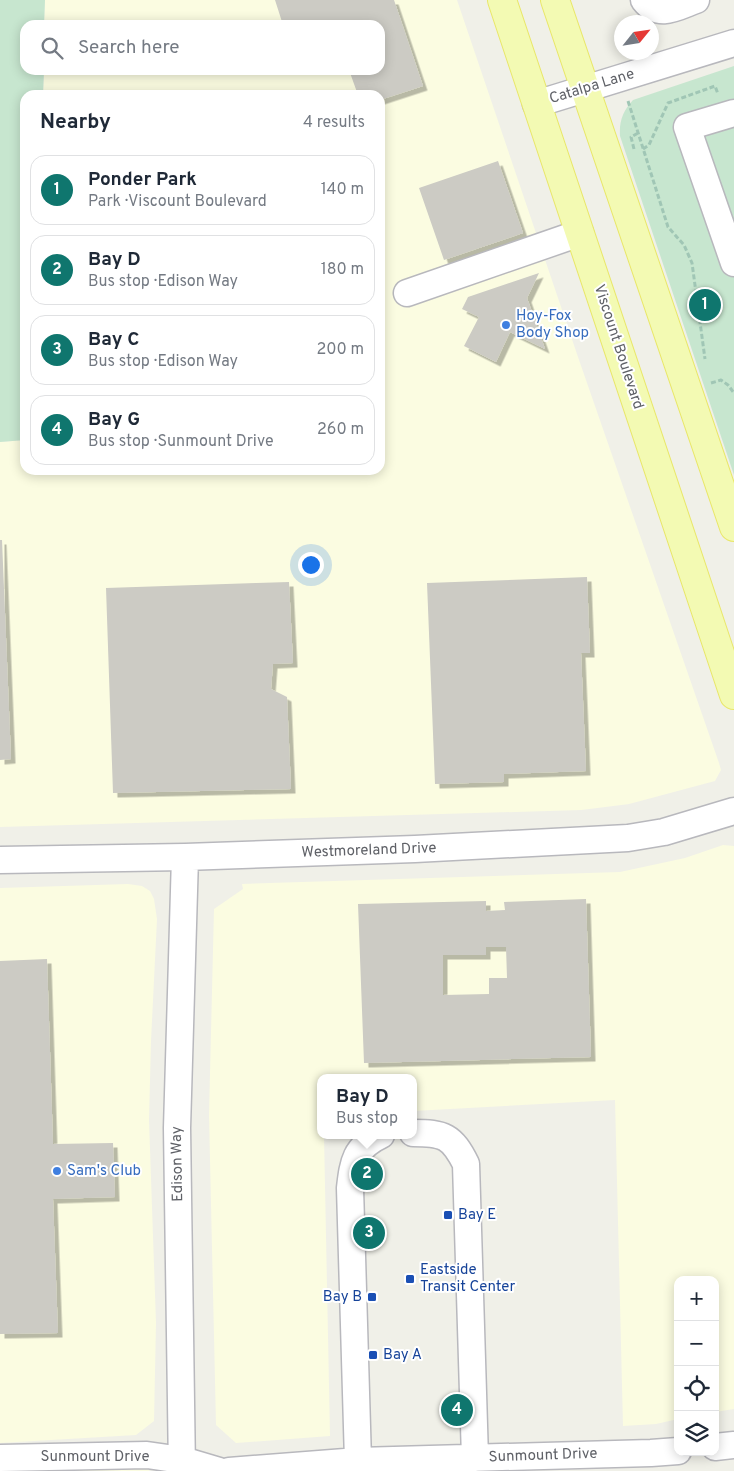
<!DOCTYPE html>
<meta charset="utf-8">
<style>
:root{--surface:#fff;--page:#f6f6f7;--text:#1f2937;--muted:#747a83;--line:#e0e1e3;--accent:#0f766e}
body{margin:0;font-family:Overpass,sans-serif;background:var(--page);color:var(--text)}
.controls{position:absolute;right:15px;bottom:15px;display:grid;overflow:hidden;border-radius:10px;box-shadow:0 2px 12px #0003}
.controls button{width:45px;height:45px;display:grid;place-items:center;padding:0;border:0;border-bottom:1px solid var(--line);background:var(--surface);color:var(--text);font:25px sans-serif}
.compass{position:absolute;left:614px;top:15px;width:45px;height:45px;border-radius:50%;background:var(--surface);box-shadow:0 2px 12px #0003;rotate:60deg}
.you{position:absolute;left:310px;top:564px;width:18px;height:18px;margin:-12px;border:4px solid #fff;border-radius:50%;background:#1a73e8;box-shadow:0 0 0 8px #1a73e833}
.badge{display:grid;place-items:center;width:32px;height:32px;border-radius:50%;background:var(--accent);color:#fff;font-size:16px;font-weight:700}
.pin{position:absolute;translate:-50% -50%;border:2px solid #fff;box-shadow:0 1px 5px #0006}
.popup{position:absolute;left:317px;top:1074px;width:100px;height:65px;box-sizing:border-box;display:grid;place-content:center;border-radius:10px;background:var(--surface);filter:drop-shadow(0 1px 4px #0005);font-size:16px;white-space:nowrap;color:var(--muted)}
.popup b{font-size:19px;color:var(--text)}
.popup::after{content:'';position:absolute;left:50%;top:100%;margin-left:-10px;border:10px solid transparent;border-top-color:var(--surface)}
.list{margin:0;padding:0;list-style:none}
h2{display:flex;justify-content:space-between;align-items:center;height:65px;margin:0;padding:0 20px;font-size:21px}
h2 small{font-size:16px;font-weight:400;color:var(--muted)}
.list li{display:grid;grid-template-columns:32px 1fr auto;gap:15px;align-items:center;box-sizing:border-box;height:70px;margin:0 10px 10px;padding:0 10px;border:1px solid var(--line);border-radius:15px}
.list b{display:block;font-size:19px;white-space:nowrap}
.list p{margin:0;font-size:16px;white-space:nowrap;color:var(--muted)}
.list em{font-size:16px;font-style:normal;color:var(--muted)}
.icon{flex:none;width:28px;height:28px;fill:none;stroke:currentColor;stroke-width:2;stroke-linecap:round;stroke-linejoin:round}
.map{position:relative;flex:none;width:734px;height:1471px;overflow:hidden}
.search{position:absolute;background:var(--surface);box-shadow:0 2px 12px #0003;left:20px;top:20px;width:365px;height:55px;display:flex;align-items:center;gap:12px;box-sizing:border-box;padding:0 18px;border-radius:15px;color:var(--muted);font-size:19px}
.panel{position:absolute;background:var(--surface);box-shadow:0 2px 12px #0003;left:20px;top:90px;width:365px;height:385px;border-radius:15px}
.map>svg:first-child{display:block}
</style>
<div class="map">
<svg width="734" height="1471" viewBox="0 0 734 1471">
<defs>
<filter id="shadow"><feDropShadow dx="4.5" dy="4.5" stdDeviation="0" flood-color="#0004"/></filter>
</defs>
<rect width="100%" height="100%" fill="#f0f0e8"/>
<path fill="#fbfce1" d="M 45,0 L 457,0 L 578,357 L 719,763 L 721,770 L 715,781 L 629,804 L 581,810 L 0,827 L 0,442 L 25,440 L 25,470 L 380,470 L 380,95 L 43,95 L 44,70 L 380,70 L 380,25 L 44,25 Z
M 723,845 L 734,846 L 734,1409 L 715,1412 L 715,1280 L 678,1280 L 678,1419 L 656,1424 L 623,1426 L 615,1100 L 413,1111 L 413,1078 L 321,1078 L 321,1135 L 324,1135 L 330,1436 L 236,1443 L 216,1425 L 209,1115 L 214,909 L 243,889 L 242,884 L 620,872 L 685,858 Z
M 128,884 L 142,886 L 150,891 L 154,899 L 157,919 L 151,1041 L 149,1120 L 156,1323 L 154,1421 L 136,1435 L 0,1443 L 0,888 Z
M 135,1468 L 147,1469 L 150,1471 L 9,1471 Z"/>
<path fill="#c7e6cf" d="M 0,0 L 45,0 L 44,25 L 25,25 L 25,70 L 44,70 L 43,95 L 25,95 L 25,440 L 0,442 Z
M 734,66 L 734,475 L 620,136 C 619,121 623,111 633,100 Z"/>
<path fill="#cccbc4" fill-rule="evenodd" filter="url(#shadow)" d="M 275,0 L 394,0 L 423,86 L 380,100 L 380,95 L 358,95 L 349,70 L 380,70 L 380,25 L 283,25 Z
M 498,161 L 523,233 L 444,260 L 419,188 Z
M 539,273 L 527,298 L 545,349 L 510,332 L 496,362 L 464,346 L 479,317 L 462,309 L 468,297 Z
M 0,540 L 2,540 L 11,759 L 0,760 Z
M 587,577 L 590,653 L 581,653 L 586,771 L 504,774 L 504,782 L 435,784 L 427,583 Z
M 289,582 L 293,663 L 273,664 L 271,689 L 287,697 L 291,789 L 113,793 L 106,588 Z
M 586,899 L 591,1057 L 364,1063 L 358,904 L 486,901 L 486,911 L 505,910 L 504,902 ZM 486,947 L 506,947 L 507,978 L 489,978 L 489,994 L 443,995 L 443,955 L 486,955 Z
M 47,959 L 53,1144 L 113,1143 L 115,1197 L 53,1199 L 58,1333 L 0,1334 L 0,961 Z"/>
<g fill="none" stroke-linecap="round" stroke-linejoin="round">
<g stroke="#b8b8bd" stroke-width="29">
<path id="minor" d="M 644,0 C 659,19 677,7 696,0
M 536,104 L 734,43
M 734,113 L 687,127 L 734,263
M 407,293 L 580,233
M 0,860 L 185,857 L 415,849 L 628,838 L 664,832 L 734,811
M 413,1133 C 444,1133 452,1136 466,1164 L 475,1458
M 715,1447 L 734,1445
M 0,1458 L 147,1455 L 182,1460 L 219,1471
M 358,1461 L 350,1188 C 353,1162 355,1147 381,1135
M 182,1471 L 177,1128 L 185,857
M 229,1471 L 358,1461 L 651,1453 L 678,1451"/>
</g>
<g stroke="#e9e769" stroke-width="30">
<path id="major" d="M 502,0 L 734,695
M 555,0 L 734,527"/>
</g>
<path stroke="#a0c6b5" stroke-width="3" stroke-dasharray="5 2.5" stroke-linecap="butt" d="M 628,101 L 668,227 L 684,245 L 692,263 L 705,359
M 634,149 L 631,137 L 638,133
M 643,149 L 649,145 L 668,103 L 715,86 L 718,94
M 711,383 L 721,380 L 728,385 L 734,393"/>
<use href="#minor" stroke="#fff" stroke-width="26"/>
<use href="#major" stroke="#f3fab3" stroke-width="28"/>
</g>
<g fill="#3f7fe0" stroke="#fff" stroke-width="2">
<circle cx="506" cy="325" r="5"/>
<circle cx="57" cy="1171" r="5"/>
</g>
<g fill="#1a4fb4" stroke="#fff" stroke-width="2">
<rect x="443" y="1210" width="10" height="10" rx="2.5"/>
<rect x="405" y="1274" width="10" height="10" rx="2.5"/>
<rect x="367" y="1292" width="10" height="10" rx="2.5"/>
<rect x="368" y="1350" width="10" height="10" rx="2.5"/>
</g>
<g text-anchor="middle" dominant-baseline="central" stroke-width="4" stroke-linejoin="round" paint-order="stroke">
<g font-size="15" fill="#5f6167" stroke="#fff">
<text transform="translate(592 87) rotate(-17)">Catalpa Lane</text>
<text transform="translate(618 347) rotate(72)">Viscount Boulevard</text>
<text transform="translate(369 851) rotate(-2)">Westmoreland Drive</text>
<text transform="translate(178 1164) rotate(-91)">Edison Way</text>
<text transform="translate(543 1456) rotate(-2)">Sunmount Drive</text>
<text x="95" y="1457">Sunmount Drive</text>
</g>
<g font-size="15" fill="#366cbe" stroke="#fff" text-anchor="start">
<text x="516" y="316">Hoy-Fox<tspan x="516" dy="17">Body Shop</tspan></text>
<text x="67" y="1171">Sam's Club</text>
</g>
<g font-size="15" fill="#164399" stroke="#fff" text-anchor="start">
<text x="458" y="1215">Bay E</text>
<text x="420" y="1270">Eastside<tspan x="420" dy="17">Transit Center</tspan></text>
<text x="362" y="1297" text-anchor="end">Bay B</text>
<text x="383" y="1355">Bay A</text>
</g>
</g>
</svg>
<div class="controls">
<button>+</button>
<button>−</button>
<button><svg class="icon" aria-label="locate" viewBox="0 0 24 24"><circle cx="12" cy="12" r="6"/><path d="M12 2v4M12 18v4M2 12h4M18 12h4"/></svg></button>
<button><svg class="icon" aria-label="layers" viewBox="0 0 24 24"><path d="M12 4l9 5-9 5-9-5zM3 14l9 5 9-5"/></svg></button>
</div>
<svg class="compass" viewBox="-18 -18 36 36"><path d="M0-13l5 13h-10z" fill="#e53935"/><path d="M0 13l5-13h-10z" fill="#747a83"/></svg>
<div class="you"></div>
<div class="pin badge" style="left:705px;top:305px">1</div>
<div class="pin badge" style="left:367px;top:1174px">2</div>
<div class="popup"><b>Bay D</b>Bus stop</div>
<div class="pin badge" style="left:369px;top:1233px">3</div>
<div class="pin badge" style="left:457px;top:1410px">4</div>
<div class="search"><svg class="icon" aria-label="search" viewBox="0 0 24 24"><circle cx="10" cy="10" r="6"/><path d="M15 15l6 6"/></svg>Search here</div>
<section class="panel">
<h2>Nearby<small>4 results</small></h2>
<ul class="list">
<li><span class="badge">1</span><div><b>Ponder Park</b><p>Park · Viscount Boulevard</p></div><em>140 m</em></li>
<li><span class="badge">2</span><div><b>Bay D</b><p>Bus stop · Edison Way</p></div><em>180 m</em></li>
<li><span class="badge">3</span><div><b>Bay C</b><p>Bus stop · Edison Way</p></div><em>200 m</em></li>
<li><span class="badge">4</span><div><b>Bay G</b><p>Bus stop · Sunmount Drive</p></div><em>260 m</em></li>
</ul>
</section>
</div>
